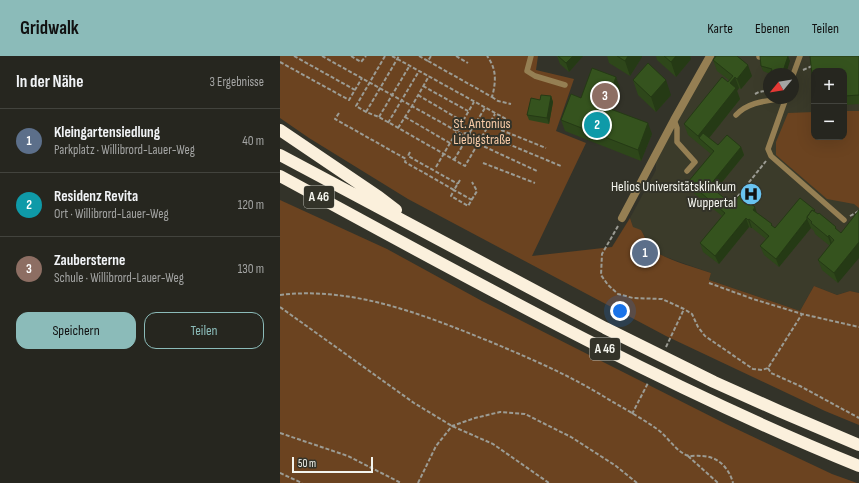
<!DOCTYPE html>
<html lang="de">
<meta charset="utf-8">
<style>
:root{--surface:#26261f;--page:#2e2e28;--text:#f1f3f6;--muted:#a4a5a4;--line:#42433d;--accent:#8bbbb9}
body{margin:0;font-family:"Sofia Sans Condensed",sans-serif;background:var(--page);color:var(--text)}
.controls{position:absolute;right:12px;top:12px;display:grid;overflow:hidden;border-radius:8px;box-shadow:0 4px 16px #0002}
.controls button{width:36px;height:36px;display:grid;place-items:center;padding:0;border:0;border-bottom:1px solid var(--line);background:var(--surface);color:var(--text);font:20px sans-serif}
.compass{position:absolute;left:483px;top:12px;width:36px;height:36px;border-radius:50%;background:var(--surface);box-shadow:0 4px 16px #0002;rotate:240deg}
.scale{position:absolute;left:12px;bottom:10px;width:81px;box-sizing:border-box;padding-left:4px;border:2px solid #f4f5ee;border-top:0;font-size:11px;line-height:14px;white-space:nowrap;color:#f4f5ee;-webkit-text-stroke:3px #333329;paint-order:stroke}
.you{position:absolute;left:340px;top:255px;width:14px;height:14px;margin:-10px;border:3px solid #fff;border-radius:50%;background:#1a73e8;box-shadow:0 0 0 6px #1a73e833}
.badge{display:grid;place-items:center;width:26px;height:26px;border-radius:50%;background:var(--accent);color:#fff;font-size:13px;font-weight:700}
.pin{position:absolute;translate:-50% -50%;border:2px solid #fff;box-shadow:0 1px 4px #0006}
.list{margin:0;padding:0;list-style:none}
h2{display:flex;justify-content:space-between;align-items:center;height:52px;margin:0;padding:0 16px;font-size:17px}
h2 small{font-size:13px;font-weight:400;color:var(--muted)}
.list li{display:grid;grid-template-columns:26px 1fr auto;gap:12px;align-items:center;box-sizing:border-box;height:64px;padding:0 16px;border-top:1px solid var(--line)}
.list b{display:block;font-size:15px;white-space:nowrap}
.list p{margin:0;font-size:13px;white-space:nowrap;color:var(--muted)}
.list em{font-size:13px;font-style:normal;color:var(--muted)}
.actions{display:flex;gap:8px;padding:12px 16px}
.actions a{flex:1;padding:9px 0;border:1px solid var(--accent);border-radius:12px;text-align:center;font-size:14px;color:var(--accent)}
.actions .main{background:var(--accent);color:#111}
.map{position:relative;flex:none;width:579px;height:427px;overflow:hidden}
header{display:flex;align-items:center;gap:24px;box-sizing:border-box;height:56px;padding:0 20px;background:var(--accent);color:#111}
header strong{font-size:19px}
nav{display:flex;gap:22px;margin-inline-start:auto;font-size:14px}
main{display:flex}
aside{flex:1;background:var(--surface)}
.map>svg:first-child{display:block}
</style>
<header>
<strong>Gridwalk</strong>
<nav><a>Karte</a><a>Ebenen</a><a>Teilen</a></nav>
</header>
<main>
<aside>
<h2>In der Nähe<small>3 Ergebnisse</small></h2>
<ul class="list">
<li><span class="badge" style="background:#5c6f8a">1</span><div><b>Kleingartensiedlung</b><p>Parkplatz · Willibrord-Lauer-Weg</p></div><em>40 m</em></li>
<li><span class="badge" style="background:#0f9aa8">2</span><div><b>Residenz Revita</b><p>Ort · Willibrord-Lauer-Weg</p></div><em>120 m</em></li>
<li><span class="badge" style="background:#8d6e63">3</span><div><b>Zaubersterne</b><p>Schule · Willibrord-Lauer-Weg</p></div><em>130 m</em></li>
</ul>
<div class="actions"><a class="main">Speichern</a><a>Teilen</a></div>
</aside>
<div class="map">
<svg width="579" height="427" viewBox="0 0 579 427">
<rect width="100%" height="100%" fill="#333329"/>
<path fill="#3b3b2a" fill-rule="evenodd" d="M 433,0 L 579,0 L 579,237 L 570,235 L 557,239 L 534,230 L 520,255 L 429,224 L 431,217 L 383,200 L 375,195 L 369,189 L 361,174 L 353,172 L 350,162 L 376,114 L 376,105 ZM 534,15 L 564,15 L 564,81 L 534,81 ZM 489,18 L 513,18 L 513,42 L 489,42 Z"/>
<path fill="#6b4320" d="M 0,0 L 258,0 L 256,14 L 294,23 L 276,75 L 306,87 L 252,200 L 332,191 L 350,162 L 353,171 L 361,174 C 365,181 368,190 375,195 C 386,204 417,212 431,217 L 429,224 L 520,255 L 534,230 L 557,239 L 570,235 L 579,237 L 579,369 L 545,355 L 386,280 L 128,143 L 29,82 L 0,62 Z
M 564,55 L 579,55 L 579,152 L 574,148 L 547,143 L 496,99 L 496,86 L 508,57 L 534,56 L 534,81 L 564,81 Z
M 0,144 L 107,193 L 202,245 L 446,368 L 552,418 L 577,427 L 0,427 Z"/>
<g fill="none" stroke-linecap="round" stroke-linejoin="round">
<path stroke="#9c9c94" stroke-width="2" stroke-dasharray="4 2" stroke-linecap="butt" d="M 14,0 L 75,34
M 42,0 L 182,78 L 190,76 L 190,84 L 257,115
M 71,0 L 81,6 L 86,0
M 105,0 L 76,50 L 86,56 L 99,61 L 185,110 L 215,58
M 112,0 L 226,63
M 139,0 L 148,5 L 151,0
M 176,0 L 188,7
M 148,5 L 212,41 C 216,26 217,13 207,0
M 0,6 L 69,44 L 82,22
M 523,14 L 532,10
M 143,30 L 188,55
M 475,38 L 479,36 L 489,34
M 138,39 L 182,65
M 212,41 L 218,45 L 231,48
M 86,56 L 119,0
M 59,57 L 55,63 L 126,103 L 125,106 L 174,134 L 180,124
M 99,61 L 130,9
M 125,61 L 170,87
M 108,67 L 139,15
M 118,72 L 132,50 L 149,20
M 221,74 L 266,92
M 190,76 L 205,52
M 182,78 L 184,87 L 190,84
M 216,83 L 281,110
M 130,96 L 128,100 L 178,128
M 174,104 L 184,87
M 203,107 L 255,127
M 156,111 L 194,46
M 192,144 L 174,134 L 171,140 L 188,150 L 197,135 L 192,126
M 450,150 L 486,105
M 570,160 L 579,155
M 338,170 L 322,198 L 321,219 L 328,229 L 338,238 L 353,242 L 382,243 L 404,253 L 412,258 L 418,271 L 425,280 L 473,313 L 482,314 L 488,312 L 522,258
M 429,227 L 473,243 L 522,258 L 579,271
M 0,239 C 73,230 144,259 211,286 C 249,302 287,318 323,340 C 341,351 360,361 377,373 C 388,381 394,393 406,399 C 411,401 417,399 421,400 C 438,400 449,412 453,427
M 0,251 L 134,347 L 172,370 L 213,388 L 269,427
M 386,291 L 404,253
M 488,312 L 491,317 L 520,330 L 579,362
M 352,358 L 368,327
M 0,377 L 68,400 L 121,427
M 408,400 L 438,427
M 0,417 L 22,427
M 138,427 L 156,390 L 172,370 L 195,362 L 220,356 L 245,358 L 291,381 L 336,410 L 357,427"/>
<path stroke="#957f53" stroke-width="5.5" d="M 251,0 L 247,15 L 255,20 L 285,29
M 479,1 L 487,0
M 513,19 L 520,0
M 456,59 C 469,45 488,45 506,42 L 488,93 L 491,100 L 564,164
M 394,64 L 397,72 L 397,86 L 415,106 L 407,115"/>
<path stroke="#957f53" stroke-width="8" d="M 342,162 L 394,64 L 430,0"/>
<path stroke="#fbf0dc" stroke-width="12" d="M 0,74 L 99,141 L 116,154
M 0,99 L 325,272 L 434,326 L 499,355 L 579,389
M 0,120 C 190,223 379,329 579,410"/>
</g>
<path fill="#2e471a" d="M 277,0 L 303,0 L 289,16 L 280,8 Z
M 327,0 L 362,0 L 362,1 L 350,20 L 329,7 Z
M 376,0 L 410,0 L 411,3 L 396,21 L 377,4 Z
M 579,0 L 579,48 L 564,49 L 564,15 Z
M 433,4 L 472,20 L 461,33 L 459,32 L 457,35 L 460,43 L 429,82 L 438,89 L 461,91 L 464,99 L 435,135 L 451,149 L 477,157 L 495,172 L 536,157 L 556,171 L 558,227 L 542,214 L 538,204 L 550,190 L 535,178 L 534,175 L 531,172 L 499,211 L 484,199 L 480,190 L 486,183 L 472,172 L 471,172 L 469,171 L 439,208 L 423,196 L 420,187 L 442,160 L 411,135 L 408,126 L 431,98 L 408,79 L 404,68 L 449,24 L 437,15 Z
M 510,5 L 490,18 L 483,15 L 481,10 Z
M 353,24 L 391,39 L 376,56 L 358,39 Z
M 340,32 L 332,54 L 372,78 L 361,105 L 285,75 L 281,64 L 301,42 Z
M 271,40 L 273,46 L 269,68 L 249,64 L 247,59 L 260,44 Z"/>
<path fill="#253a15" d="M 293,0 L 303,0 L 289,16 L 286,7 Z
M 348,0 L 362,0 L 362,1 L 350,20 L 345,5 Z
M 396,0 L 410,0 L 411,3 L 396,21 L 391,6 Z
M 508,0 L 510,5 L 506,18 L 502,18 Z
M 468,9 L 472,20 L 461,33 L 457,23 Z
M 336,21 L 340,32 L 329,62 L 325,51 Z
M 455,21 L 459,32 L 457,35 L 460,43 L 425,87 L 419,82 L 418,80 L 450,27 Z
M 386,24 L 391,39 L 376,56 L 371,41 Z
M 271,40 L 273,46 L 269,68 L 267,62 Z
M 368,67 L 372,78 L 361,105 L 358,94 Z
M 461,91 L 464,99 L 429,142 L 426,134 Z
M 475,151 L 478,160 L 473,154 Z
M 466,162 L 469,171 L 439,208 L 435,200 Z
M 469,163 L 472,172 L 471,172 L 468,164 Z
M 527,163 L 531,172 L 499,211 L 496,203 Z
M 549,179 L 553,190 L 552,192 L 548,181 Z
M 579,186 L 579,202 L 558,227 L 554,217 Z"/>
<path fill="#35531e" stroke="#253a15" d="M 278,0 L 293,0 L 286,7 Z
M 337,0 L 348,0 L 345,5 Z
M 384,0 L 396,0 L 391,6 Z
M 436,0 L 457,0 L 468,9 L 457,23 L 455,21 L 450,27 L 456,32 L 418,80 L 404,68 L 442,21 L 448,26 L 453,20 L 433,4 Z
M 480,0 L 508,0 L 502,18 L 490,18 L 492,13 L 481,10 Z
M 530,0 L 579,0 L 579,39 L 564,40 L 564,15 L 534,15 L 534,38 Z
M 368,7 L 386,24 L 371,41 L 353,24 Z
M 312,12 L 336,21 L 325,51 L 368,67 L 358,94 L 281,64 L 291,38 L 301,42 Z
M 261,39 L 271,40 L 267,62 L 247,59 L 251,42 L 260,44 Z
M 423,77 L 438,89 L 447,79 L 461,91 L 426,134 L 430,137 L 433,133 L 448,145 L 447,146 L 451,149 L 460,139 L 475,151 L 473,154 L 492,168 L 491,169 L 495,172 L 520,142 L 535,154 L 534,155 L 532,154 L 527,161 L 527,163 L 496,203 L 480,190 L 489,180 L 469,163 L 468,164 L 466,162 L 435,200 L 420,187 L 445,157 L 408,126 L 434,95 L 419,82 Z
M 532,154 L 538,158 L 539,157 L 556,171 L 555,172 L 561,177 L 579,154 L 579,186 L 554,217 L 538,204 L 554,184 L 549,179 L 548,181 L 531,167 L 532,166 L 527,161 Z"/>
<defs>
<g id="hospital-disc" transform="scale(1.15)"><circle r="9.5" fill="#69c3f1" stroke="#333329"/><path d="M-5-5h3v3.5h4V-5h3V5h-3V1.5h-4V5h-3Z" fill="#111"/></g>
</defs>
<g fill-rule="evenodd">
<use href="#hospital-disc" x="471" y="138"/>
</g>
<g text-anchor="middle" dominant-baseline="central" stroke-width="4" stroke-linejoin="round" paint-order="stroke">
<g fill="#333329" stroke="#babbb3" stroke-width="1">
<rect x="24" y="130" width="30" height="22" rx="3"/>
<rect x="310" y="282" width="30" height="22" rx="3"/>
</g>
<g font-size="13" font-weight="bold" fill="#f4f5ee">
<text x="39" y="141">A 46</text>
<text x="325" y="293">A 46</text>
</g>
<g font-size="14" fill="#f8cba7" stroke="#333329">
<text x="202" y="67">St. Antonius<tspan x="202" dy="16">Liebigstraße</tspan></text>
</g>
<g font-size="14" fill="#f4f5ee" stroke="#333329" text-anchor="end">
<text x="456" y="130">Helios Universitätsklinkum<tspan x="456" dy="16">Wuppertal</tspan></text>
</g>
</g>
</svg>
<div class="controls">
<button>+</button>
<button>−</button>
</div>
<svg class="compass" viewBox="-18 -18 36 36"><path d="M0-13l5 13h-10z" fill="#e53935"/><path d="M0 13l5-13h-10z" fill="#a4a5a4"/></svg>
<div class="scale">50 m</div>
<div class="you"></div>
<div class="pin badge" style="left:365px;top:197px;background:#5c6f8a">1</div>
<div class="pin badge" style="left:317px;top:69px;background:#0f9aa8">2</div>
<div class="pin badge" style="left:325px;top:40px;background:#8d6e63">3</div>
</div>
</main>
